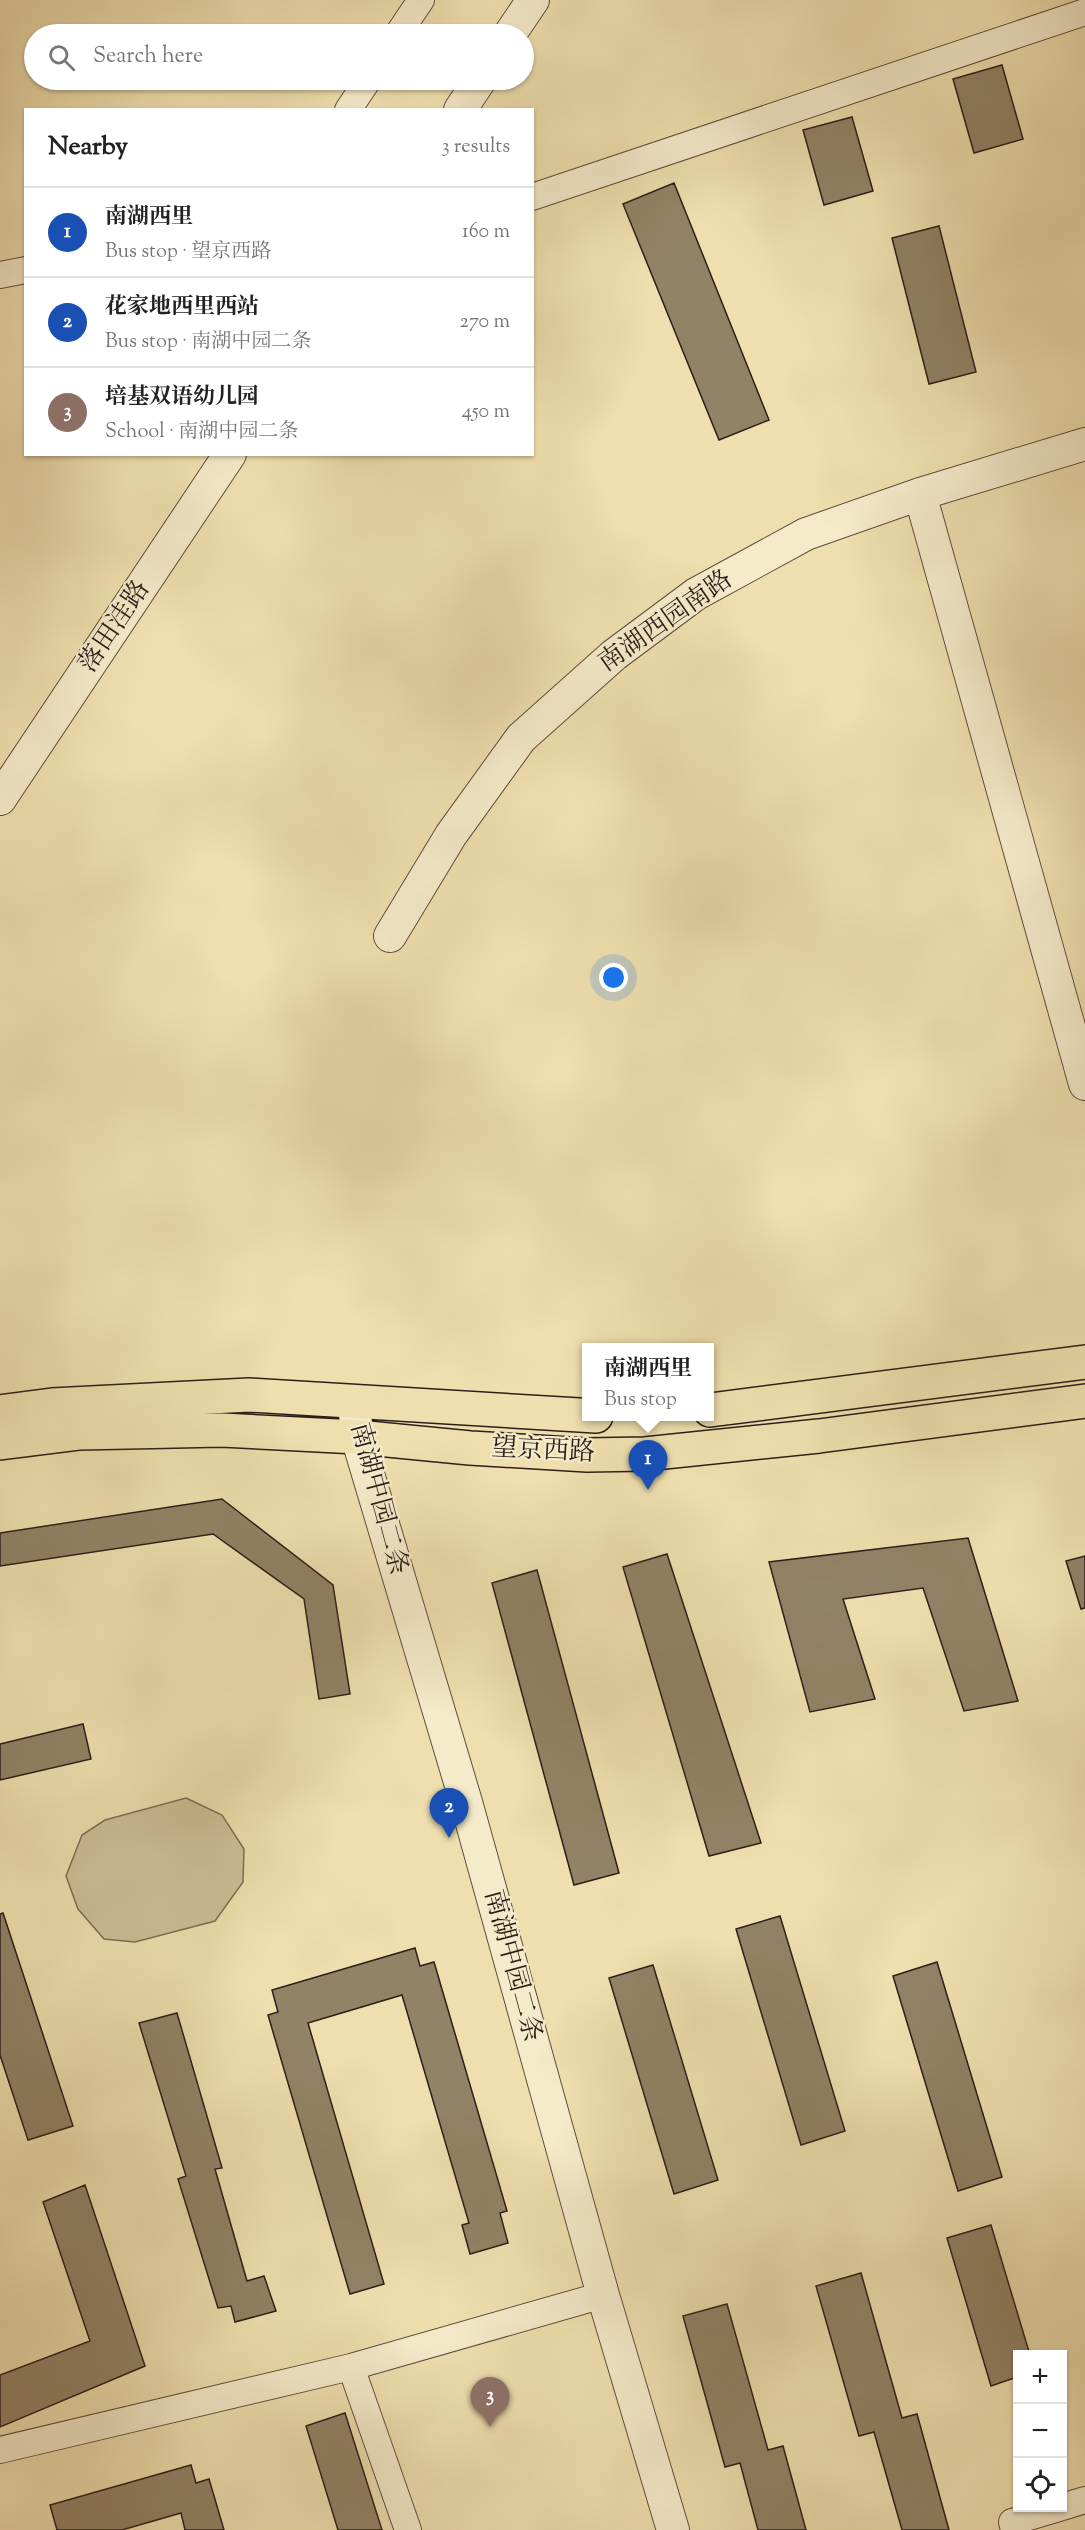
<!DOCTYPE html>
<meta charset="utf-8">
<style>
:root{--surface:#fff;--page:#f6f6f6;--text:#222;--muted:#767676;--line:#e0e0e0;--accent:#8f2418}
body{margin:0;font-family:"Sorts Mill Goudy","Noto Serif SC",serif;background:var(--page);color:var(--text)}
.controls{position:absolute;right:18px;bottom:18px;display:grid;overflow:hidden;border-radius:0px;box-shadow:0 2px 4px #0004}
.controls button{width:54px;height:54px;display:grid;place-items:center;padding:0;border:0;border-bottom:2px solid var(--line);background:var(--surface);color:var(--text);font:30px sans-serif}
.you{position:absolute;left:614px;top:978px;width:21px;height:21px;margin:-15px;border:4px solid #fff;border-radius:50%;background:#1a73e8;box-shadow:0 0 0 9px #1a73e833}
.badge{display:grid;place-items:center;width:39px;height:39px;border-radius:50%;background:var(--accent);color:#fff;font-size:20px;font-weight:700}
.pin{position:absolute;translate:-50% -50px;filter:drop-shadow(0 2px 3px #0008)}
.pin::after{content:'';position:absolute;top:32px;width:21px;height:18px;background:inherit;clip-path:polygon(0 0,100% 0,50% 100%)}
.popup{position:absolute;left:582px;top:1343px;width:132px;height:78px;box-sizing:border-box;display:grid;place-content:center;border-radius:0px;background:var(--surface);filter:drop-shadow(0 2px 4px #0005);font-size:20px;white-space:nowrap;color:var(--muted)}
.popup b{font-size:22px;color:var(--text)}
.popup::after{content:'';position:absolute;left:50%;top:100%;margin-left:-12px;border:12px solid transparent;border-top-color:var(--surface)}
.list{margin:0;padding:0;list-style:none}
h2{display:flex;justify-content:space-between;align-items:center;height:78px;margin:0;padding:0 24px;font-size:26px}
h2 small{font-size:20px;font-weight:400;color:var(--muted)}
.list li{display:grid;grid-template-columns:39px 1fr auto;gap:18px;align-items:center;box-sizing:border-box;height:90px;padding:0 24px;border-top:2px solid var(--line)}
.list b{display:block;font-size:22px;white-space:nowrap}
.list p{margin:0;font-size:20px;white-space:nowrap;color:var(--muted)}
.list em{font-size:20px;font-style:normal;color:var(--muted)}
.icon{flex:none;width:33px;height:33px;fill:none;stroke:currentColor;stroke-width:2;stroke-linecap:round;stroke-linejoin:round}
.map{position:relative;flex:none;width:1085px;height:2530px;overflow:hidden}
.search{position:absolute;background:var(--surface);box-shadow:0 2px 4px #0004;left:24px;top:24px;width:510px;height:66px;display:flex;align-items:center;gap:15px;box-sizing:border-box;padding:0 21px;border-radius:33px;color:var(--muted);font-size:22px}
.panel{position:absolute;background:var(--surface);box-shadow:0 2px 4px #0004;left:24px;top:108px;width:510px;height:348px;border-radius:0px}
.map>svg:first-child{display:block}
</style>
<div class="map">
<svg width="1085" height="2530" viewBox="0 0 1085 2530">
<rect width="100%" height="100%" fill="#efdfae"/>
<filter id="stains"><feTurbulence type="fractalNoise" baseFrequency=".00333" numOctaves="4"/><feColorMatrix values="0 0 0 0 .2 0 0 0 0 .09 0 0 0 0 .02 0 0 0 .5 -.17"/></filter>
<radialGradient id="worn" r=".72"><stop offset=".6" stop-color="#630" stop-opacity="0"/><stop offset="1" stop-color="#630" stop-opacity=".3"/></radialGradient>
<path fill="#cebe95" stroke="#7e6e57" stroke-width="1.5" d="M 186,1798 L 222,1815 L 244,1849 L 243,1882 L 215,1921 L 135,1942 L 104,1939 L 78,1909 L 66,1876 L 82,1835 L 105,1820 Z"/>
<path fill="#928266" stroke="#2d1e19" stroke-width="1.5" d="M 1002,65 L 1023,139 L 974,153 L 953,79 Z
M 852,117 L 873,191 L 824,205 L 803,130 Z
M 674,183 L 769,420 L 719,440 L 623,204 Z
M 939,226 L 976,372 L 929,384 L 892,238 Z
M 222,1499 L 333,1585 L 350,1694 L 319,1699 L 304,1599 L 213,1534 L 0,1566 L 0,1533 Z
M 968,1538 L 1018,1701 L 964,1711 L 923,1588 L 843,1599 L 875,1699 L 810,1712 L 769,1562 Z
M 667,1554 L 761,1843 L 709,1856 L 623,1567 Z
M 1085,1556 L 1085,1608 L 1081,1609 L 1066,1561 Z
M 537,1570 L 619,1873 L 574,1885 L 492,1583 Z
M 83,1724 L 91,1759 L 0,1780 L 0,1744 Z
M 3,1913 L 73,2126 L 28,2140 L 0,2055 L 0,1914 Z
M 780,1916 L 845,2131 L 801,2145 L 736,1929 Z
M 415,1948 L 420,1966 L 434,1962 L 507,2211 L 500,2213 L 508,2243 L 470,2254 L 462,2225 L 469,2223 L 402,1995 L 308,2023 L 384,2284 L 350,2294 L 268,2015 L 278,2012 L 272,1990 Z
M 937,1962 L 1002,2177 L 958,2191 L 893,1976 Z
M 653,1965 L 718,2180 L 674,2194 L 609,1978 Z
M 177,2013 L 222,2168 L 215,2169 L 247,2281 L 264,2276 L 276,2311 L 235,2322 L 231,2306 L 218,2308 L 178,2179 L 186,2176 L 139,2023 Z
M 85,2185 L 145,2366 L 0,2427 L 0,2375 L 90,2341 L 43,2202 Z
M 991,2225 L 1030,2355 L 1017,2355 L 1017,2377 L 991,2386 L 947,2238 Z
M 861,2273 L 902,2418 L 917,2414 L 949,2530 L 902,2530 L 874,2432 L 859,2436 L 816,2286 Z
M 727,2304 L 768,2450 L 783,2446 L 806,2530 L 758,2530 L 740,2463 L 725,2467 L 683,2316 Z
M 345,2413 L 382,2530 L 338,2530 L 306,2426 Z
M 191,2465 L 196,2483 L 209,2479 L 224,2530 L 185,2530 L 181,2513 L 122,2530 L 57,2530 L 50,2505 Z"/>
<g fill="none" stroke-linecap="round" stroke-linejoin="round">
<g stroke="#5e4e3e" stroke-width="28">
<path id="minor" d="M 398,34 L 421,0
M 348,110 L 368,80
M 532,197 L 1085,12
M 0,275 L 26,270
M 351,2367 L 408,2530
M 0,2450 L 351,2367 L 603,2295
M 1062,2507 L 1085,2500
M 1014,2530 L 1012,2522 L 1059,2508"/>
</g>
<g stroke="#5e4e3e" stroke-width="34">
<path id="tertiary" d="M 510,34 L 533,0
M 460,110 L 480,80
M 920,494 L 1085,1084
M 0,799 L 230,454
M 390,936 L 451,835 L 521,738 L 614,655 L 696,594 L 806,534 L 920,494 L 1085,444
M 354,1402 L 357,1437 L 466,1802 L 603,2295 L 673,2530"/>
</g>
<g stroke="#2d1e19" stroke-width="36">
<path id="primary" d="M 710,1410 L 1085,1362
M 0,1412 L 52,1405 L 249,1395 L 596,1416
M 0,1443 L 80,1433 L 222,1430 L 357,1437 L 470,1448 L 587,1455 L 645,1454 L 819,1436 L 1085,1401"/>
</g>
<use href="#minor" stroke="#f5eaca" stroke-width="26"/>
<use href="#tertiary" stroke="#f5eaca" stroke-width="32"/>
<use href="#primary" stroke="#efdfae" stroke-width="33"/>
</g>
<g text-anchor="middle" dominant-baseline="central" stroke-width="4.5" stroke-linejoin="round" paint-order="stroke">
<g font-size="26" fill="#2d1e19" stroke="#f5eaca">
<text transform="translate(666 622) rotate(-35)">南湖西园南路</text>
<text transform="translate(115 627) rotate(-56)">落田洼路</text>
<text transform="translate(543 1451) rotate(3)">望京西路</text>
<text transform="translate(378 1499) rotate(75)">南湖中园二条</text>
<text transform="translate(512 1966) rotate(75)">南湖中园二条</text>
</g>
</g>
<rect width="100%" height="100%" filter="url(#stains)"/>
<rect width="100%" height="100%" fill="url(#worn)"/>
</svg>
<div class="controls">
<button>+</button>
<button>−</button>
<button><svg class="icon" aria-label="locate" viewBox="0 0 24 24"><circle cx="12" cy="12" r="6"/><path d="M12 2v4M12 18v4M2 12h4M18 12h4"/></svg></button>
</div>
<div class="you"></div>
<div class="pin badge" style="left:648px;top:1490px;background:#1a4fb4">1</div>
<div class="popup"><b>南湖西里</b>Bus stop</div>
<div class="pin badge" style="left:449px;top:1838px;background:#1a4fb4">2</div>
<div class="pin badge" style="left:490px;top:2427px;background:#8d6e63">3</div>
<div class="search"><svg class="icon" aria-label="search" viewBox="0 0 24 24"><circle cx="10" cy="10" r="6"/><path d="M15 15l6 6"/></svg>Search here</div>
<section class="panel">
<h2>Nearby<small>3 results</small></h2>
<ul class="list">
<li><span class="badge" style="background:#1a4fb4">1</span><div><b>南湖西里</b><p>Bus stop · 望京西路</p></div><em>160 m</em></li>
<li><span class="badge" style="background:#1a4fb4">2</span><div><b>花家地西里西站</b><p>Bus stop · 南湖中园二条</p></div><em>270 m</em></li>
<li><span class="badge" style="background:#8d6e63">3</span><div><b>培基双语幼儿园</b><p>School · 南湖中园二条</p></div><em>450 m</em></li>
</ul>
</section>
</div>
